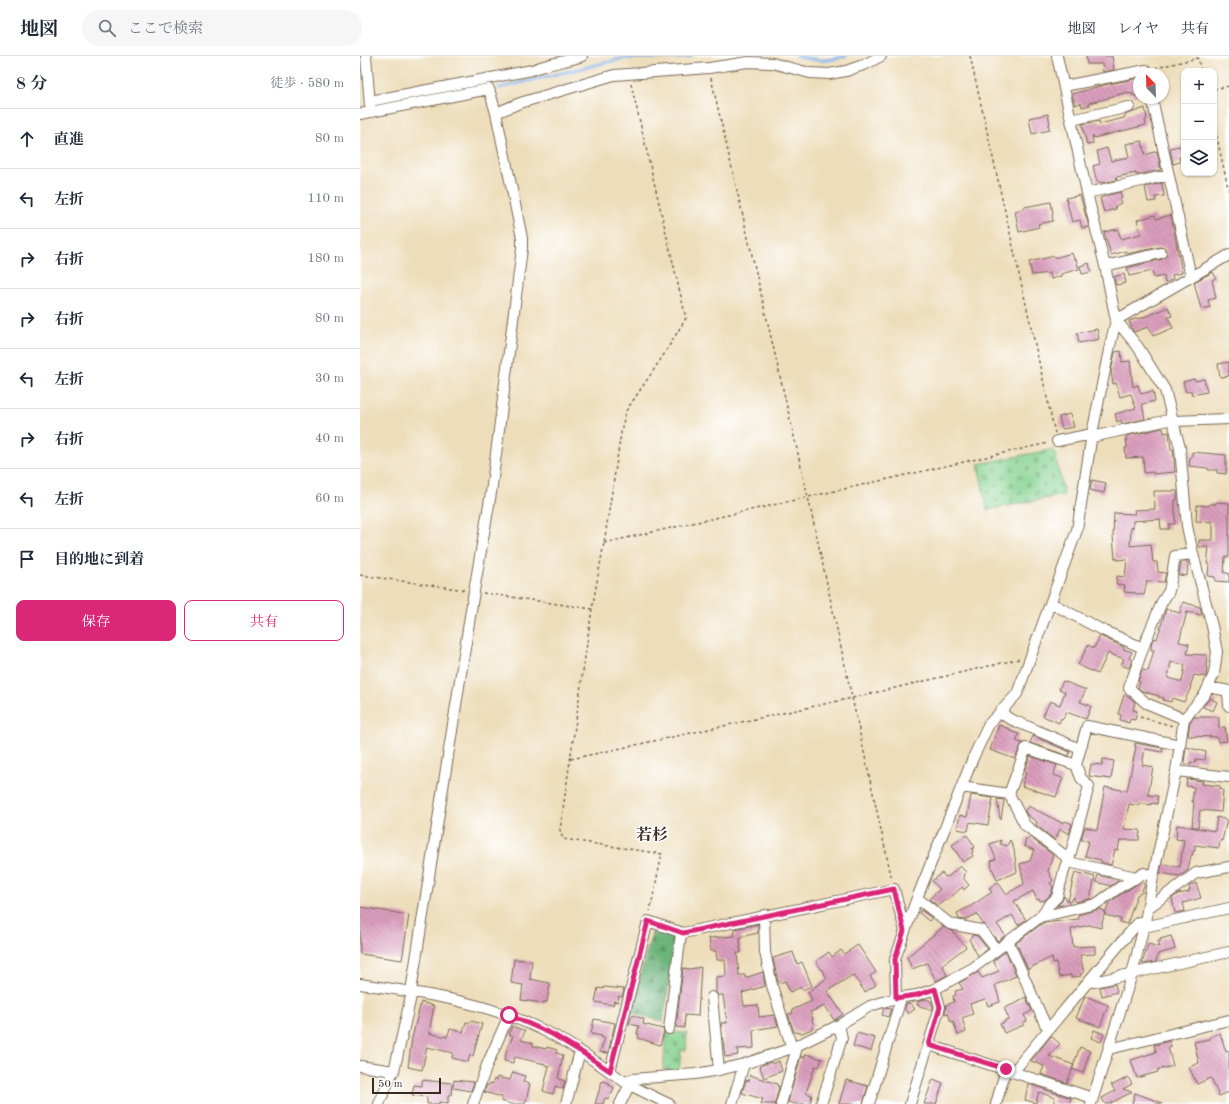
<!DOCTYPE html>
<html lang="ja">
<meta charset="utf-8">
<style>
:root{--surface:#fff;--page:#f6f6f7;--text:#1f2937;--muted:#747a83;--line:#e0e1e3;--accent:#db2777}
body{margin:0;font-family:"Old Standard TT","Noto Serif JP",serif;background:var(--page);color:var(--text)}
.controls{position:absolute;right:12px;top:12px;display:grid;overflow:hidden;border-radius:8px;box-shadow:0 1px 3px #0004}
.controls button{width:36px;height:36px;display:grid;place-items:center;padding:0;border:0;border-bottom:1px solid var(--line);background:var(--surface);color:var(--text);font:20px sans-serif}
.compass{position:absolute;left:773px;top:12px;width:36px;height:36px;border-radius:50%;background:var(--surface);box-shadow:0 1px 3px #0004;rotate:337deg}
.scale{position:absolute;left:12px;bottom:10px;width:69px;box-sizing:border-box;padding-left:4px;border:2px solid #3b2a1e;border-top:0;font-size:11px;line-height:14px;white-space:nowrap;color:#3b2a1e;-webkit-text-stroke:3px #fff;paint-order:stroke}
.stop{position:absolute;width:12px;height:12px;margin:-9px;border:3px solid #db2777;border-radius:50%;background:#fff}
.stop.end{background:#db2777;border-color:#fff;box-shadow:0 1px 4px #0008}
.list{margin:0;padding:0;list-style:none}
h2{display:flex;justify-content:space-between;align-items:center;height:52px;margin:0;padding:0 16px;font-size:17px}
h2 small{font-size:13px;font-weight:400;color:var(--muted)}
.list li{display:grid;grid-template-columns:26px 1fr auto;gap:12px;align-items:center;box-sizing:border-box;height:60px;padding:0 16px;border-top:1px solid var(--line)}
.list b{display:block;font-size:15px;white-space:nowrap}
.list em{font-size:13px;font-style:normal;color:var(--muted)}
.actions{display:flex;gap:8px;padding:12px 16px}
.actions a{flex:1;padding:9px 0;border:1px solid var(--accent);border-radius:8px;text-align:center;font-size:14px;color:var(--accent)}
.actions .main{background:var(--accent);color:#fff}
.icon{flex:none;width:22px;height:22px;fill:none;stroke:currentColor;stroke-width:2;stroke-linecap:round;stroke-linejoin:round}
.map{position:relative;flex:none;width:869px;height:1048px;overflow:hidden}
header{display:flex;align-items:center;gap:24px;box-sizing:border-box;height:56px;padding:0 20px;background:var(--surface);border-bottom:1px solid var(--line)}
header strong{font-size:19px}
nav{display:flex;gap:22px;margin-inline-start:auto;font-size:14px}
.search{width:280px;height:36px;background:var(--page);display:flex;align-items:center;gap:10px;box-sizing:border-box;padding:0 14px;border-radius:22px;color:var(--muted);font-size:15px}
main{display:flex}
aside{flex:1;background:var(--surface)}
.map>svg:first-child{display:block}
</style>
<header>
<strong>地図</strong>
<div class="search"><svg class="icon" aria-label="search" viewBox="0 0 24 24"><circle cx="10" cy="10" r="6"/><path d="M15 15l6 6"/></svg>ここで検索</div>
<nav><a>地図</a><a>レイヤ</a><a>共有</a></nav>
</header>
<main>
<aside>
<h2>8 分<small>徒歩 · 580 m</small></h2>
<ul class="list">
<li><svg class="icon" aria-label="ahead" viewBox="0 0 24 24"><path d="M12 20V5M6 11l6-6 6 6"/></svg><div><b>直進</b></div><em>80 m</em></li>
<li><svg class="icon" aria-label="left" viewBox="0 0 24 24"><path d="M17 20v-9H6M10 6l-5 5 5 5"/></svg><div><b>左折</b></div><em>110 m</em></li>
<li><svg class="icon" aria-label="right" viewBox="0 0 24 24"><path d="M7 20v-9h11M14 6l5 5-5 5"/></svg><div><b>右折</b></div><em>180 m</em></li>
<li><svg class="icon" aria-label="right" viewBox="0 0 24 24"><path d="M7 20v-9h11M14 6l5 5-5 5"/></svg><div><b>右折</b></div><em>80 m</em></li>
<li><svg class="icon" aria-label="left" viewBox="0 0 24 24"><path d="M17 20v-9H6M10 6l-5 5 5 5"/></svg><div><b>左折</b></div><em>30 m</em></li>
<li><svg class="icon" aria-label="right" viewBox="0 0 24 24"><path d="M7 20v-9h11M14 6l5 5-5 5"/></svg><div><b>右折</b></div><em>40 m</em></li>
<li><svg class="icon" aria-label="left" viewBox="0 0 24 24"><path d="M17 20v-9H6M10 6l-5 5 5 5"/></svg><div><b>左折</b></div><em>60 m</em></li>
<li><svg class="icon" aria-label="arrive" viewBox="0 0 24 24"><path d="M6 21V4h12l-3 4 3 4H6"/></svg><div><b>目的地に到着</b></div></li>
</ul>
<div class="actions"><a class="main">保存</a><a>共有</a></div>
</aside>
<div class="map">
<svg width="869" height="1048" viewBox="0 0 869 1048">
<defs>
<pattern id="forest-firs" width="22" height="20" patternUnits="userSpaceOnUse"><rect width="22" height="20" fill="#6cb47a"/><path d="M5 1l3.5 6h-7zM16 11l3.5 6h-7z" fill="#5a9363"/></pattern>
<pattern id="cemetery-stones" width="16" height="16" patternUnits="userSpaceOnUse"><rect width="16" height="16" fill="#86d290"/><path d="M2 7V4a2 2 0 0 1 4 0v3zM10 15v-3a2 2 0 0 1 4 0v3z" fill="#75b47c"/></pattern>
<pattern id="building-back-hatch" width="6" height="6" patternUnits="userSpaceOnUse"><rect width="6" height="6" fill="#db9ebd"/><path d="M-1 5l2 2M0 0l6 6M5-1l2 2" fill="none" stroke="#b38199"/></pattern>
</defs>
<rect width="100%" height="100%" fill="#fff"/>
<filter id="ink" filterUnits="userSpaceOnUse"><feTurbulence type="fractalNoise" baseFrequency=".025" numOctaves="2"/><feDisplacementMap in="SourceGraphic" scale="8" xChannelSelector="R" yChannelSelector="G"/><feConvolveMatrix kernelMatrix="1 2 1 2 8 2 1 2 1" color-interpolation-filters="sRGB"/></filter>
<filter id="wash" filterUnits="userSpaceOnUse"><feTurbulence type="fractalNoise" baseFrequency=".012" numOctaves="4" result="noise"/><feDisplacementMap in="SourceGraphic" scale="16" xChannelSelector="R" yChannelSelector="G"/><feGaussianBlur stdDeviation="0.9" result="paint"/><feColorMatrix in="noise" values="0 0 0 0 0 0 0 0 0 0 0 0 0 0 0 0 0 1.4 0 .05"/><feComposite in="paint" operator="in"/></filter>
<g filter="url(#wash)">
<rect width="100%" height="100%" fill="#edddba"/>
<path fill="url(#forest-firs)" stroke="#546f4c" d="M 293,874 L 316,883 L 303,966 L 270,956 Z"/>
<path fill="url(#cemetery-stones)" stroke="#607e57" d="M 694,393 L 704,439 L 627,454 L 618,408 Z
M 306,976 L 327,977 L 326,994 L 321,994 L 319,1015 L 303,1014 Z"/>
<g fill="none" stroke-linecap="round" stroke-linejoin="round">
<path stroke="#84b4ef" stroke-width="3" d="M 437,0 C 456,5 466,6 486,0
M 139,32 L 265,2 L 320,2 L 331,0"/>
</g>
<g id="blocks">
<path fill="url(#building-back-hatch)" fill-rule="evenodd" d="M 726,0 L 752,0 L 754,14 L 743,16 L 742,8 L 727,8 Z
M 779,22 L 779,39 L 773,40 L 772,37 L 768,38 L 768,36 L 749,41 L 749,42 L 729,47 L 730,49 L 722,51 L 721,47 L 715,49 L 712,38 L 744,29 Z
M 785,52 L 787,63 L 785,64 L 786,69 L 734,82 L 733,80 L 732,80 L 733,88 L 727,89 L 722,68 L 739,65 L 740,68 L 764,62 L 765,59 Z
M 688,58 L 690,68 L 688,69 L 690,74 L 672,78 L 669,62 Z
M 782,85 L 785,99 L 797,95 L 801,113 L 800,114 L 782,118 L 776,119 L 776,117 L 756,121 L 757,124 L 741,127 L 740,126 L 737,126 L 733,110 L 740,108 L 737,95 L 747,92 L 751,105 L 769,101 L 766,88 Z
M 824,89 L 824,99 L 819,101 L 820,106 L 813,108 L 810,92 Z
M 802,127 L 804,140 L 795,141 L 796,145 L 788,146 L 785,131 Z
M 760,136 L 762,142 L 760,143 L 761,147 L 755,150 L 756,153 L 744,156 L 740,142 L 744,141 L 744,140 Z
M 720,139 L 729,171 L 722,172 L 720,164 L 712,166 L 706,142 Z
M 691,146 L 693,158 L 692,159 L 693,165 L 678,168 L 679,171 L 659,176 L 655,155 L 664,153 L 664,151 Z
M 795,159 L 796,163 L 811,159 L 822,217 L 812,219 L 813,223 L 805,227 L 804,220 L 794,222 L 792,215 L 769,220 L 767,212 L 803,203 L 807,199 L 805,192 L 800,191 L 766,198 L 766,195 L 751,199 L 744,176 L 758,173 L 761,183 L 781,178 L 777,164 Z
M 712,197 L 714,203 L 716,203 L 719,213 L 701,218 L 701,220 L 691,223 L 690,217 L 672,219 L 669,206 L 694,200 L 694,202 Z
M 729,207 L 731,216 L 722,218 L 720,210 Z
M 853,216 L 856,222 L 852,224 L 856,242 L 848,244 L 850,251 L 841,253 L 834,226 Z
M 764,218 L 766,227 L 756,229 L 754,221 Z
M 808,251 L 812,260 L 808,261 L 813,272 L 793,280 L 788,271 L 774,276 L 773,275 L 769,265 L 778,262 L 779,263 Z
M 737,273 L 739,283 L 719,287 L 717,277 Z
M 761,295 L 762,306 L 770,305 L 773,331 L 778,329 L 781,338 L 793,335 L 795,345 L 782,348 L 785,363 L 762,368 L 761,364 L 757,366 L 755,358 L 776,352 L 771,338 L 760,341 L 756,327 L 753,328 L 751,315 L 755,296 Z
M 869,306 L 869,320 L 860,321 L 858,308 Z
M 834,323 L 835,325 L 844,323 L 847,336 L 832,339 L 831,335 L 826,336 L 823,326 Z
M 710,358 L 714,371 L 702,373 L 699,361 Z
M 803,372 L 804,377 L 809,376 L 811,393 L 813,393 L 815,416 L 793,418 L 793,416 L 784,417 L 783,401 L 766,402 L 765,392 L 767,392 L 766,380 Z
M 832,396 L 866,399 L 866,418 L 857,417 L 857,414 L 848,414 L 848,412 L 829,410 L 830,401 L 832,401 Z
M 732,424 L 746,427 L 744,437 L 730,434 Z
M 794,435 L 817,435 L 817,444 L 815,444 L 815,468 L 809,468 L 809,473 L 801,473 L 800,463 L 773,465 L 773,472 L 771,471 L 770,490 L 791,488 L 793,506 L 797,506 L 798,516 L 806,517 L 804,526 L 787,525 L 784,539 L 776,538 L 776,537 L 764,536 L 765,529 L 756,528 L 757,520 L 765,521 L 767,503 L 757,504 L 757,502 L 755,503 L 753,480 L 754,457 L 775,458 L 774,454 L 795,453 Z
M 856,446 L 869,447 L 869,501 L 865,501 L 864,517 L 869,517 L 869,526 L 855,525 L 855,521 L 848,520 L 849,508 L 847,508 L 849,491 L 839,491 L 839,484 L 853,484 L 853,469 L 852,469 L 852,466 L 836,465 L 837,449 L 849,450 L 850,448 L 856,448 Z
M 821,506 L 828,506 L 827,520 L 819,519 Z
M 823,546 L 840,551 L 842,559 L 827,556 L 819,586 L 829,588 L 827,598 L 847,599 L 846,611 L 847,612 L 846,621 L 834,619 L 830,631 L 831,631 L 824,646 L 812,642 L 811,646 L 803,644 L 804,642 L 798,641 L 799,640 L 782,635 L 778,632 L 780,626 L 778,625 L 782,614 L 788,615 L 794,594 L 791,594 L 792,585 L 794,582 L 797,583 L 806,553 L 820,557 ZM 811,606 L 825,609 L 822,626 L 808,622 Z
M 740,580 L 764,591 L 763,593 L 772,596 L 769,602 L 772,604 L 769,612 L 761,609 L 764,603 L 748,597 L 738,618 L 718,609 L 728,589 L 734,592 Z
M 703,625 L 726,634 L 720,646 L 731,650 L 726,663 L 706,656 L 703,663 L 701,662 L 699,667 L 683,660 L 690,645 L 700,649 L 705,636 L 699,633 Z
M 764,639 L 769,641 L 775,646 L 773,654 L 777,655 L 775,664 L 770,663 L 769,667 L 760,664 L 761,659 L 758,658 Z
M 850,642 L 857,646 L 853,655 L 843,651 Z
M 834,661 L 859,661 L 859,672 L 865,671 L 867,685 L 858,686 L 857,681 L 828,680 L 830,666 Z
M 639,669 L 650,673 L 650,675 L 659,678 L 656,685 L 662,687 L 655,703 L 630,694 Z
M 673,680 L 710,696 L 709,700 L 670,687 Z
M 775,687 L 803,692 L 802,696 L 785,693 L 782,709 L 793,711 L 788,739 L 798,740 L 797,748 L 792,747 L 791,749 L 780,747 L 779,750 L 769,748 L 764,773 L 780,774 L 779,784 L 760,784 L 758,794 L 755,794 L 751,809 L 741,806 L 741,804 L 725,800 L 729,786 L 727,786 L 728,784 L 721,784 L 725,771 L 737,774 L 745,731 L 767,735 L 776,691 L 775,691 Z
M 826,691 L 846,696 L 845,704 L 836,703 L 835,707 L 831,706 L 830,709 L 824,707 Z
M 670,700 L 697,709 L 693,719 L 703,722 L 696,741 L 662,730 L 666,716 L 664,716 Z
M 743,703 L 754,705 L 751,723 L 729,720 L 731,708 L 742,709 Z
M 827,723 L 843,725 L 842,728 L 860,730 L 860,733 L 863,734 L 861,756 L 840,754 L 838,771 L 832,771 L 834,746 L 832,746 L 834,731 L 826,730 Z
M 611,739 L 633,742 L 628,769 L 610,766 L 608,775 L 597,773 L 600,759 L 607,761 Z
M 637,743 L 644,744 L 641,763 L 640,763 Z
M 668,750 L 702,767 L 705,765 L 712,768 L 709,778 L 700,773 L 695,784 L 676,769 L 677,766 L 667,759 L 665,755 Z
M 857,761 L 867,764 L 862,785 L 860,784 L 859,792 L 835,789 L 835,795 L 833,795 L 833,799 L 831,799 L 828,814 L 820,820 L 800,817 L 802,808 L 820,811 L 824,784 L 816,783 L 817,769 L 855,775 Z
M 607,779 L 615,791 L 612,793 L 613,796 L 611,797 L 613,800 L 603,806 L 592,789 Z
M 670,781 L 693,799 L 688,815 L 693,825 L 690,827 L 693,831 L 691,838 L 685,844 L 680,845 L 679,843 L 677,844 L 673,835 L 654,845 L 666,864 L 658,869 L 652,859 L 637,868 L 645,879 L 638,885 L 623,868 L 617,858 L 604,864 L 599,863 L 597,857 L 611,850 L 632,836 L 629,832 L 638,826 L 646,838 L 664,828 L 660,808 L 670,805 L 674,794 L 664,790 L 666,782 L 669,783 Z
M 641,784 L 640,788 L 647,790 L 650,784 L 654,794 L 657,816 L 637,824 L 631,809 L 632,809 L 631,805 L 636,803 L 630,788 Z
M 600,810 L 606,816 L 603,819 L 605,821 L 603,822 L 609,829 L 604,834 L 602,831 L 588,844 L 586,843 L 578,850 L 569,843 L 580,833 L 572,825 L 582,817 L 585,821 L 587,820 L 588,821 Z
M 715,816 L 735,821 L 730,843 L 715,846 L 714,841 L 708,848 L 697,850 L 702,845 L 704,840 L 708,845 Z
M 738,819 L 758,824 L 758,825 L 751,830 L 736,826 Z
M 782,825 L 785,830 L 782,833 L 783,836 L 777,839 L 767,868 L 760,866 L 761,863 L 745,859 L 749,846 Z
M 836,827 L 841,842 L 823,847 L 825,855 L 815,857 L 812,842 L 818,838 L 829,836 L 829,834 L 830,834 L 829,830 Z
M 0,851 L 49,859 L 42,904 L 0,898 Z
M 740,853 L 745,855 L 741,872 L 729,869 L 711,873 L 713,891 L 735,890 L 735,898 L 720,899 L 724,917 L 720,918 L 721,920 L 711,922 L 711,919 L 699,921 L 696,906 L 693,907 L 692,901 L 668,913 L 656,887 L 683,867 L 719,863 L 718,859 Z
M 561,854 L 572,862 L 569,865 L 559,857 Z
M 398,868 L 398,877 L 380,881 L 381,897 L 377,897 L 379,919 L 385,919 L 385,922 L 403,916 L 405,930 L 382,937 L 384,950 L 398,949 L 399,961 L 415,959 L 418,970 L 393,974 L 394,992 L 377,993 L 378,999 L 365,1001 L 361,967 L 367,967 L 363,939 L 358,939 L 356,937 L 356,921 L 366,920 L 365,904 L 357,904 L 356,895 L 351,895 L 349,882 L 375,880 L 374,873 Z
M 583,871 L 592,875 L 606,891 L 582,909 L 587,919 L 576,925 L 567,907 L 552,913 L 547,901 Z
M 613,879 L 617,880 L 628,893 L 618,900 L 609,883 Z
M 811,880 L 815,893 L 798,898 L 796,906 L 782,908 L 788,888 L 800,891 L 798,885 L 801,885 L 800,883 Z
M 498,889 L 516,916 L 510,920 L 516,929 L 505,936 L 493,919 L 467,935 L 483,958 L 474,964 L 465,950 L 450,956 L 453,963 L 452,964 L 454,970 L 452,971 L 452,973 L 442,977 L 434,976 L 428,958 L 433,957 L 432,954 L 452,945 L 448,936 L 467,922 L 456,905 L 469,896 L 472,901 L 481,894 L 484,898 Z
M 646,895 L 656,920 L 635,929 L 640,946 L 628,950 L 625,943 L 610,948 L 613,958 L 602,962 L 606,976 L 598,979 L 593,965 L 591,966 L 588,957 L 585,958 L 586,949 L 594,946 L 593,940 L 596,939 L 595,935 L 603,933 L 599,927 L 618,916 L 622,922 L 639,915 L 633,905 Z
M 433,896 L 437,908 L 442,906 L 452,930 L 442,934 L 441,931 L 430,936 L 425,925 L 420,927 L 420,926 L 418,926 L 413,902 Z
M 154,903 L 172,905 L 170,923 L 190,927 L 187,946 L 184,946 L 184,947 L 161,944 L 163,929 L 151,927 Z
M 341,911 L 338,960 L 325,959 L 324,972 L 316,971 L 323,912 L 330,913 Z
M 755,928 L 757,936 L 742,940 L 740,931 Z
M 244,931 L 264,933 L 262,941 L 259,940 L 258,946 L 254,945 L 253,949 L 235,946 L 238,932 L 243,933 Z
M 725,940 L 748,949 L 740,971 L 716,962 Z
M 666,941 L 672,955 L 664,959 L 667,965 L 663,967 L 664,969 L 644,977 L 640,968 L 645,966 L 645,964 L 649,963 L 644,952 L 659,946 L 658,945 Z
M 566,943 L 571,945 L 573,951 L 572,954 L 557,949 L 559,945 Z
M 61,946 L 74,950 L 69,977 L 87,981 L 90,973 L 103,976 L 106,966 L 110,967 L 111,965 L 122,968 L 113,1000 L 110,999 L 108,1006 L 92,1002 L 93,997 L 67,991 L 62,1014 L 48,1011 L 52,982 Z
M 550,947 L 555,953 L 548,958 L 545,953 L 546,948 Z
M 524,952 L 531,953 L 528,961 L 522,959 Z
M 272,959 L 284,963 L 283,968 L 303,973 L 304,977 L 300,989 L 278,982 L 279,978 L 277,978 L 279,970 L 269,968 Z
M 234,963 L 255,967 L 248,997 L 240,996 L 245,982 L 241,982 L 242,980 L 231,978 Z
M 152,970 L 165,975 L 161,984 L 173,987 L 173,990 L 186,993 L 187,991 L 197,994 L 196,997 L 203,999 L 198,1022 L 205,1025 L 203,1033 L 195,1030 L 193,1038 L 183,1035 L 189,1010 L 185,1009 L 185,1008 L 155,1001 L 153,1007 L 144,1005 L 147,993 L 153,980 L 149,978 Z
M 734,974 L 744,978 L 741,986 L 731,982 Z
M 497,977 L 515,982 L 511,995 L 493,990 Z
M 860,977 L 866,996 L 869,994 L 869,1036 L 859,1040 L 851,1022 L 837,1028 L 829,1011 L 839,1007 L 834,986 L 850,983 L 850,981 Z
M 691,980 L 700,988 L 689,1000 L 714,1009 L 707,1027 L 681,1018 L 684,1010 L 671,1005 Z
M 810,985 L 811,991 L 808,991 L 813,1010 L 797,1014 L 798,1016 L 777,1022 L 771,1004 L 796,996 L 794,989 Z
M 720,991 L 730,995 L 723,1017 L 712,1013 Z
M 446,998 L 462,1003 L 459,1011 L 455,1010 L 446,1037 L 452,1039 L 450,1048 L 435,1048 L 428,1046 L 441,1000 L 444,1002 Z
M 419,1005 L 422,1015 L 404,1022 L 400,1011 L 402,1009 L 411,1006 L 412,1008 Z
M 153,1016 L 165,1020 L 163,1026 L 170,1028 L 165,1048 L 151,1048 L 141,1045 L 142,1041 L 124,1036 L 127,1029 L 129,1029 L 130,1027 L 133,1028 L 134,1023 L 136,1024 L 137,1021 L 150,1024 Z
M 390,1019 L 417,1028 L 417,1030 L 419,1030 L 415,1048 L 401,1048 L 403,1043 L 382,1037 L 386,1024 L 389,1025 Z
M 768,1021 L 772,1028 L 763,1033 L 772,1036 L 749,1048 L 745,1048 L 742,1042 L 755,1035 L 751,1028 L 753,1029 Z
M 573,1023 L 583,1027 L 576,1048 L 564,1048 Z
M 62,1024 L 92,1027 L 91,1039 L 88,1039 L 88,1047 L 79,1046 L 79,1048 L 67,1048 L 67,1041 L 52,1039 L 54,1029 L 62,1030 Z
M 94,1024 L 114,1026 L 111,1035 L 93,1032 Z
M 486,1024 L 508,1030 L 503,1048 L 479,1048 Z
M 242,1025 L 249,1027 L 248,1029 L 254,1031 L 252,1038 L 250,1037 L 249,1043 L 245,1042 L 243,1048 L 235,1048 Z
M 668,1028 L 711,1042 L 709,1048 L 693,1048 L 695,1042 L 679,1036 L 676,1047 L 665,1044 Z
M 775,1037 L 802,1047 L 802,1048 L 772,1048 Z"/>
</g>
</g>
<g filter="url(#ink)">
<use href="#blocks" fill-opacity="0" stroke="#796955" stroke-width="1"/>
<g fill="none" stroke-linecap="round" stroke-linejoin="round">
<g stroke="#796955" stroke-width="12">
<path id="minor" d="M 6,0 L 10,50
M 704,30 L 786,14 L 787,18
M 792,42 L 831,221
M 10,45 L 172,14 C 188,7 205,6 222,0
M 136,57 L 160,47 L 254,19 L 349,12 L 388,6 L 412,7 L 450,17 L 469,18 L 486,15 L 506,8 L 521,0
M 0,58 L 129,33 L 136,57 L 162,182 L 162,193 L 131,437 L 114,535 L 51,935
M 711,64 L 769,51
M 727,137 L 809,119
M 745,210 L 801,197
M 756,264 L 869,199
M 814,365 L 869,363
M 732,381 L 813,363
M 697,385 L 732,378
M 691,547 L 740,573 L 783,592
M 848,631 L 869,635
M 868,635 L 869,650
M 640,655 L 648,662 L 720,693
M 824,663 L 786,647 L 769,632 L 786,584 L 802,546 L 809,535 L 812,519 L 815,500 L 833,498
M 816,715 L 869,721
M 601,731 L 649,738 L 665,769 L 709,803
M 649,738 L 666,692 L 716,709
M 708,806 L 772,820 L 775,823
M 557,842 L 590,868 L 621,874 L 636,893
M 788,852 L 836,817 L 869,811
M 404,859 L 405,896 L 412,930 L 432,992
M 680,861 L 688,850 L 697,841 L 705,811 L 710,800 L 729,730 L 721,722 L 716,709 L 727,670 L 820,689
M 784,871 L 869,852
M 648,885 L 685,968 L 690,972
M 730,925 L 734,926 L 869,896
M 0,928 C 68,938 129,946 191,978 C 217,991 241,1010 265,1026 C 279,1034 294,1041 309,1048
M 352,941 L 359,1014
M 536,942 L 535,903 L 557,842 L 613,702 L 629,668 L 657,638 L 717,474 L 732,378 L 749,294 L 756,264 L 745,210 L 727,137 L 697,0
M 309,973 L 321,877
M 569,989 L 733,1042
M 749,993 L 869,964
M 0,1010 L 34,1015 L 52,936
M 250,1015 L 288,865 L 323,877 L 534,833 L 545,875
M 653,1016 C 695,966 736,915 779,866 L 785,866
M 266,1026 L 273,1023 L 335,1018 L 359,1014 L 384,1008 L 432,992 L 479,969 L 510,950 L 536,942 L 557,939 L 575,933 L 613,912 L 680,861 L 736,848 L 760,831 L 784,817 L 793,821
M 19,1048 L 33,1015
M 113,1048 L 127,1009 L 149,959
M 206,1048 L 220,995
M 260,1048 L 267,1034 L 272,1029
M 372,1048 L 384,1008
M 421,1048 L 436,995 L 434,990
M 461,1048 L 482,982 L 479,969
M 509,1048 L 539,949 L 541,941
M 550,1048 L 580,951 L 575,933
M 636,1048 L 646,1013
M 731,1048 L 772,918 L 785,866 L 793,821 L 816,715 L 824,663 L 845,638 L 854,618 L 857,596 L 852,570 L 833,498 L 827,470 L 820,392 L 805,334 L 778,291 L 756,264"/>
</g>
<path stroke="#796955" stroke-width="1.5" stroke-dasharray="3 3" stroke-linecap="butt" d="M 610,0 L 695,377
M 795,12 L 838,2 L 841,15
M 351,22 L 448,441 L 532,824
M 271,28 L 326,262 L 303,300 L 266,355 L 262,371 L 244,487 L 232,553 L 200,774 L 203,783 L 302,798 L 290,855
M 854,33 L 869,30
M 854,68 L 869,136
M 244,487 L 688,387
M 0,519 L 105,534
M 123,537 L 232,553
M 780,661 L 813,670
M 211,703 L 492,642 L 659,603"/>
<use href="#minor" stroke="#fff" stroke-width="10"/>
</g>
</g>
<g fill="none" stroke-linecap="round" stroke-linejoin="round" filter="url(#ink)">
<path stroke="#db2777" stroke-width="5" d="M 149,959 L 192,978 L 220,995 L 250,1015 L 288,865 L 323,877 L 534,833 L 544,875 L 535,903 L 536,942 L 557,939 L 575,933 L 580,951 L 569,989 L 646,1013"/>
</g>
<g text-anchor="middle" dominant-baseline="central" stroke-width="3" stroke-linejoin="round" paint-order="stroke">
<g font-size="16" font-weight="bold" fill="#3b2a1e" stroke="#fff">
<text x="292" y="780">若杉</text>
</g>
</g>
</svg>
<div class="controls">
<button>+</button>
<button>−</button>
<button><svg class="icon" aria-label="layers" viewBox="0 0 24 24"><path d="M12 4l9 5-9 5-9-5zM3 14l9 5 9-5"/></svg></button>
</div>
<svg class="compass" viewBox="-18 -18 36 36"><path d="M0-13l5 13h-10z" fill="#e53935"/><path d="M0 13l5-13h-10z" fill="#747a83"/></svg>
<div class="scale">50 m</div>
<div class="stop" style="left:149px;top:959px"></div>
<div class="stop end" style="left:646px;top:1013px"></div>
</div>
</main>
